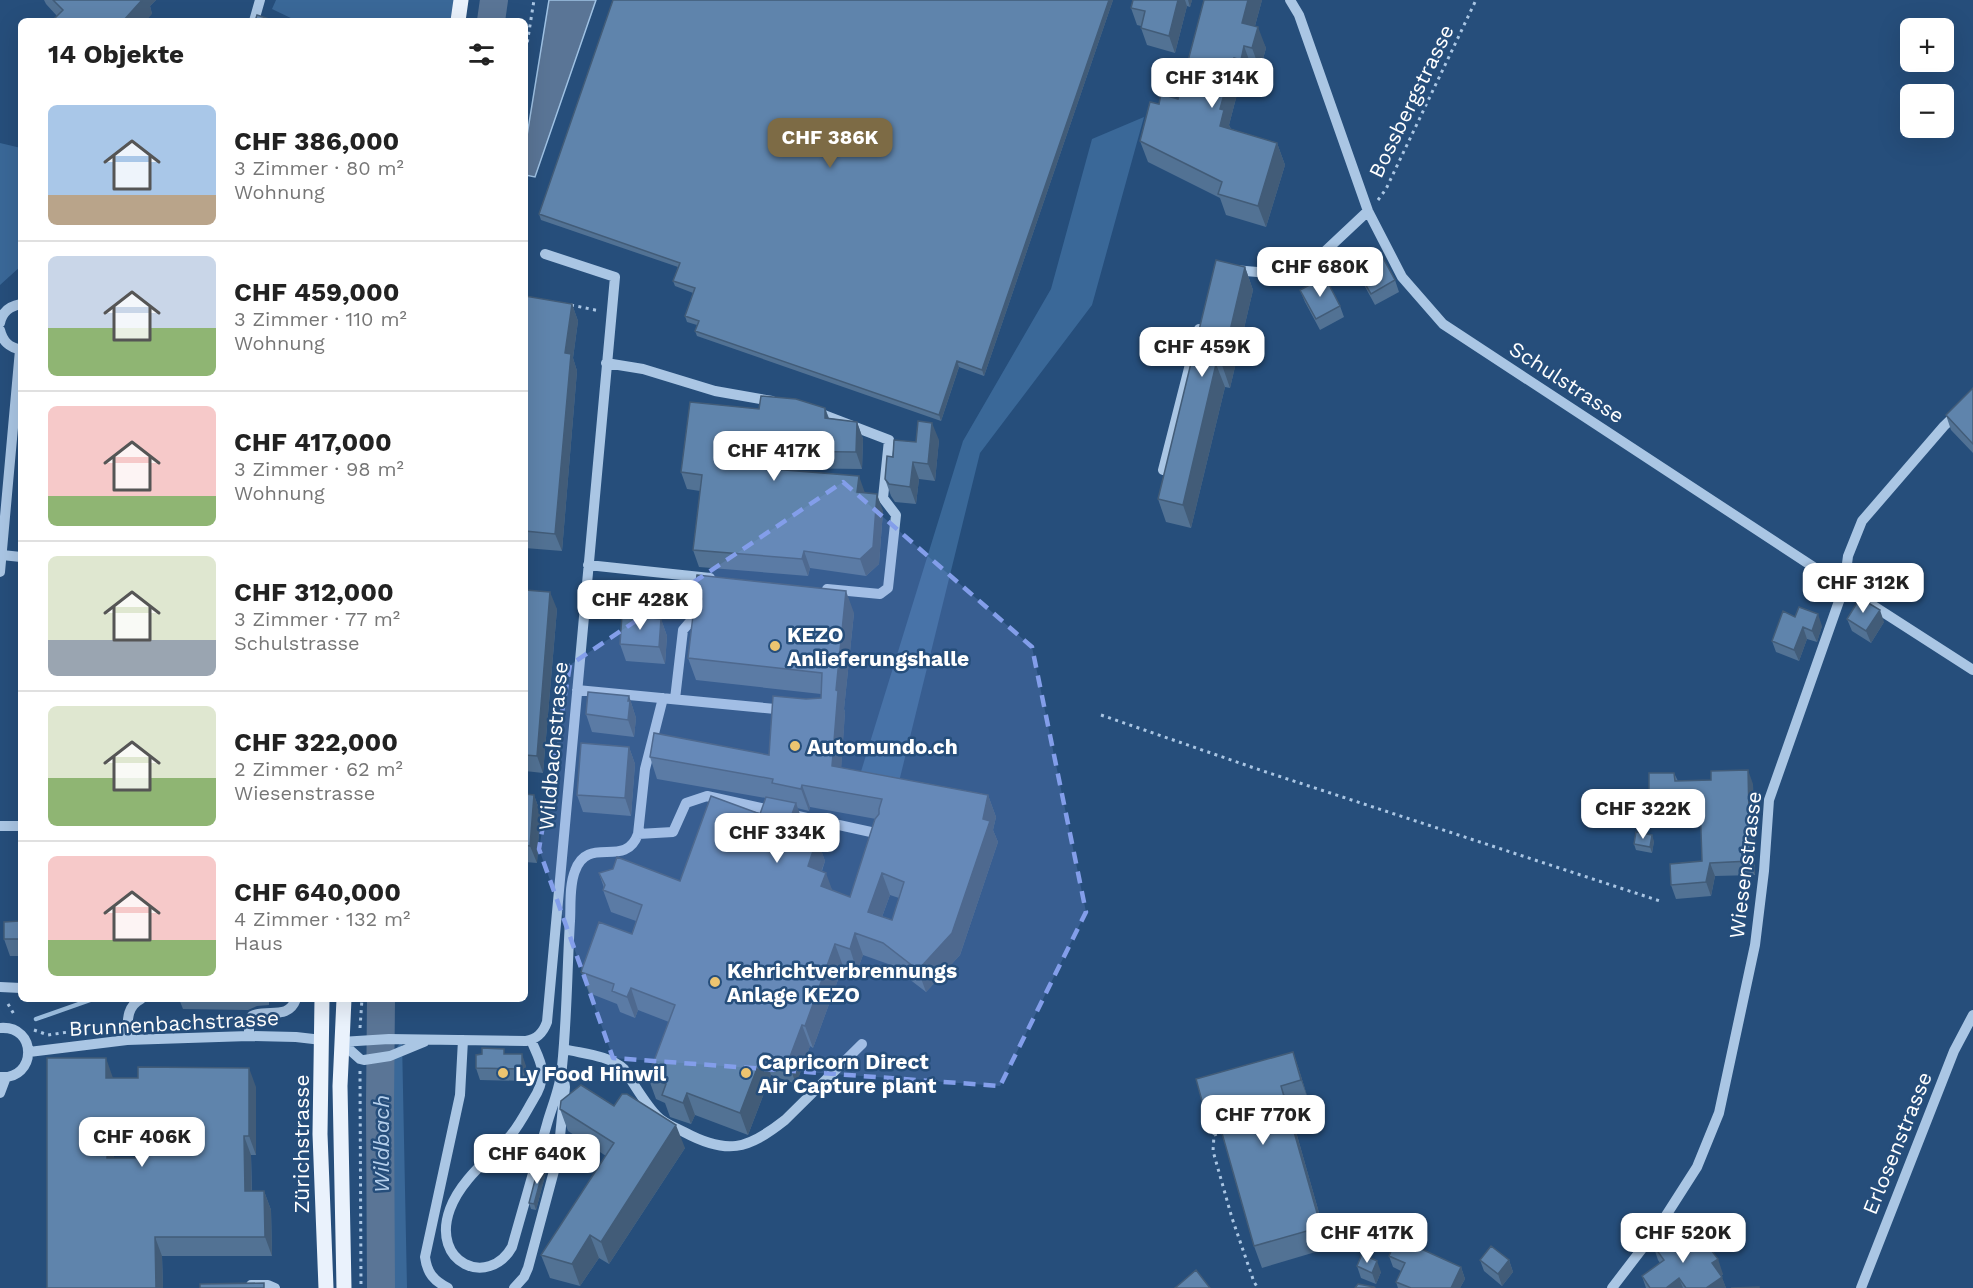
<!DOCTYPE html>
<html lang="de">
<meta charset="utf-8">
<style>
body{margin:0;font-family:"Work Sans",sans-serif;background:#f6f6f6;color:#222;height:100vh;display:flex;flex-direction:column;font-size:22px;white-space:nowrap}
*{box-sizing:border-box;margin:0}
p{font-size:20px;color:#767676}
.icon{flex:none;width:33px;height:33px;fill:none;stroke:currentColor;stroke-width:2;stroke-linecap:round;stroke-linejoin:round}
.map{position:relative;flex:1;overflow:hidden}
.sheet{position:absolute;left:18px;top:18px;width:510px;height:984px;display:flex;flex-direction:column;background:#fff;border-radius:9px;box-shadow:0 6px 24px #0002}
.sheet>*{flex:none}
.controls{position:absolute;left:1900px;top:18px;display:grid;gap:12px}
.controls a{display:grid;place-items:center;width:54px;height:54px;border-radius:9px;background:#fff;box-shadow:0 6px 24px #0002;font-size:30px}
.price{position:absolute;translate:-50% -51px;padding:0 14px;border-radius:12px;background:#fff;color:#222;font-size:20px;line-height:39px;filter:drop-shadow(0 2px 3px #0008)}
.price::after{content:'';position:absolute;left:50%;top:36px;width:18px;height:14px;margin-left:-9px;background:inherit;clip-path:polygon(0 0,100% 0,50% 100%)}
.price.current{background:#7d6b45;color:#fff}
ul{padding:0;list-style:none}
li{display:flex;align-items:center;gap:18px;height:150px;padding:0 30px}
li+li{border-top:2px solid #e0e0e0}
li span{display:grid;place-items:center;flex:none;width:168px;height:120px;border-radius:9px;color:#555}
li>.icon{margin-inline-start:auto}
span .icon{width:72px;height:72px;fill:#fffc;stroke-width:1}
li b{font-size:26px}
h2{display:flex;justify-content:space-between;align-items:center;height:72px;padding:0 30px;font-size:26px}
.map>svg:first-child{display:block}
</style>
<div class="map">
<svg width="1973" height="1288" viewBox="0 0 1973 1288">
<rect width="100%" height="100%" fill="#264e7b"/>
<path fill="#3a6898" d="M276 0H460L457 21H297L272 9Z
M1144 117 1092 305 980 453 895 798 855 791 963 441 1051 289 1092 139Z
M0 143 21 148V266L0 285Z
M402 1040 407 1288H367L368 1091Z"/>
<path fill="#5a7596" stroke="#9fc2e4" stroke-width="1.5" d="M549 0H596L535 177 525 175V148Z"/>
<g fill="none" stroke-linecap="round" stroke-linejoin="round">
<path stroke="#9fc2e4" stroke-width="4.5" d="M36 1019 93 999"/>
<path stroke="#5a7596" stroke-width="28" d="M491 21 494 0
M381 1288 380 1106 381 999"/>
<path stroke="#aac6e4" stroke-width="3" stroke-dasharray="3 4.5" stroke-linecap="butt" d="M525 57 534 0
M1378 200 1386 189 1476 0
M571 305 600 311
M1101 715 1260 770 1660 901
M8 1004 15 1016
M141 1023 221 1022
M360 1028 362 999
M34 1030 48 1035 116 1025
M360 1071 361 1288
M1287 1113 1306 1107
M1224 1132 1214 1135 1213 1151 1232 1218 1254 1282 1258 1288"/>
<path stroke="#aac6e4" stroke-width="10" d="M1290 0 1299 15 1368 211 1402 277 1443 324 1844 587 1973 670
M254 21 260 0
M1234 270 1269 273 1303 266 1318 258 1368 211
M0 323C2 312 10 306 21 304
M0 330C3 342 9 347 21 350
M606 363 643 369 715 391 772 401
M816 412 889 440 883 498 896 515 888 588 880 594 827 589
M1163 470 1199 329
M2 555 21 557
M588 565 710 578
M0 572 20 350
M577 690 786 710
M675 699 683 630 689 623 702 621
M0 826H21
M638 834 673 832 686 803 707 796 880 834
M0 987 21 988
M0 1028C38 1025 37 1080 0 1077
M249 1036V1023L252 1016C267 1008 288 1021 296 999
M127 1040C128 1024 125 1007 141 999
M531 1040C535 1050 541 1060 542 1070 543 1082 539 1091 533 1100 526 1112 520 1124 511 1135 490 1158 461 1179 450 1209 430 1264 489 1288 512 1247 524 1206 535 1165 547 1124 552 1106 561 1086 562 1067 567 1019 567 970 570 921 571 906 569 886 575 871 588 834 625 870 638 834L645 769 663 698
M341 1042 389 1039 526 1041C537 1039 543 1033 547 1022L615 277 545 254
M341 1042 360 1059 364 1060 390 1056 424 1042
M564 1049C584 1054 608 1055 624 1069 634 1084 644 1102 656 1115 663 1123 674 1127 684 1132 727 1155 747 1150 785 1120L862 1044
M29 1052 127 1040 249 1036 296 1037 322 1040
M0 1093 6 1077
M251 1285H268L275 1288
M448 1288C434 1281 427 1273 425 1257L460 1095 463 1040
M514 1288 524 1277 528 1268 558 1156 565 1087 563 1074
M1612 1288 1658 1228 1697 1167 1719 1113 1755 945 1764 871 1769 800 1844 587 1848 556 1862 521 1944 426 1973 398
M1861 1288 1954 1051 1973 1015"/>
<path stroke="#eaf2fc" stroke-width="15" d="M458 21 461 0
M322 999 320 1134 326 1288
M344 999 340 1086 344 1288"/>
</g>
<path fill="#527294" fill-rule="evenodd" d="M44 0H156L150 6 152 14 57 16 46 4Z
M613 0H1113L984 376 959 367 941 421 697 336 695 331 697 325 687 322 685 316 693 293 675 286 673 281 678 267 541 220 539 214Z
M1133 0H1192L1190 7 1187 6 1175 53 1147 45 1141 28V26L1137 25 1131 8Z
M1204 0H1262L1255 26 1266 48 1260 70 1252 68 1249 81 1241 79 1229 125 1231 129 1277 143 1285 165 1266 227 1226 215 1220 198 1148 162 1140 141 1159 104 1178 99Z
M1245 267 1253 290 1230 388 1225 387 1191 528 1166 522 1158 499Z
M1358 272 1395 280 1399 292 1375 305 1363 283Z
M1300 290 1340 306 1344 317 1320 330 1305 302Z
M525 296 572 304 578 321 573 358 577 371 562 551 525 548Z
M1973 388V453L1951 430 1946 415Z
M825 408 829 418 857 422 863 439 862 469 780 468V469L865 493 883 511 879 564 866 576 810 568 808 576 699 567 693 550 700 491 687 489 681 472 759 409Z
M939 440 935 481 919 479 916 504 895 502 891 496 885 479 893 457 916 442Z
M525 590 557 609 543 773 525 771Z
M695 592 854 613 844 709 845 712 841 768 988 795 996 817 993 830 998 842 960 955 926 992 891 965 863 955 857 971 843 966 813 1048 810 1046 796 1084 771 1075 748 1135 695 1115 691 1124 670 1117 665 1103 656 1099 648 1077 669 1022 638 1010 635 1018 620 1012 617 1004 589 993 581 972 632 934 636 921 611 912 603 890 604 888 599 873 680 881 760 814 766 798 657 779 650 757 769 755 806 699 821 698V694L696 680 688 658 700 604ZM810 807 876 819 850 897 832 890 822 871 825 861 817 839 800 833 804 825 797 808 809 811ZM890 895 899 898 892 920 882 917Z
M1795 617 1822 626 1817 642 1807 639 1799 661 1776 652 1772 641Z
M661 619 667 636 665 664 626 661 620 644Z
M1847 619 1884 622 1871 643 1852 631Z
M629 696 636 718 634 737 592 732 586 714Z
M629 747 635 764 631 816 583 812 577 795Z
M1674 773 1678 781 1753 784 1755 875 1715 876 1711 896 1676 899 1671 885 1702 861 1701 815H1696L1694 812 1654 813 1649 800Z
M525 794 534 795 540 812 537 863 525 862Z
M21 826V956H10L4 939 19 921Z
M1654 841 1652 853 1636 850 1634 844Z
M179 999H269V1005L257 1006 248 1010 183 1009Z
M1293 1052 1300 1073 1309 1102 1289 1107 1329 1248 1262 1268 1254 1246 1220 1127 1212 1129 1204 1108Z
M506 1054 526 1066V1081L480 1080 476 1068Z
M113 1078 256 1087V1155H251L252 1191H264L271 1210 272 1256H162L163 1288H47ZM114 1144H135V1158H114Z
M614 1106 685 1148 609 1264 599 1258 580 1286 550 1278 541 1255 606 1156 568 1131 560 1109Z
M544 1167 546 1172 536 1210 531 1209 529 1203Z
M1653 1245 1723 1274 1721 1276 1726 1288H1646L1642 1276 1660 1263 1658 1260Z
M1389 1256 1461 1267 1465 1279 1460 1288H1398L1396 1282 1401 1271 1393 1267Z
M1480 1260H1509L1513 1272 1502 1286 1484 1271Z
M1357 1266 1381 1272 1376 1284 1361 1278Z"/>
<path fill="#425c78" d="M142 0H156L150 6 152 14 146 21H123Z
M1109 0H1113L984 376 982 370Z
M1178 0H1185L1187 6 1175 53 1169 36Z
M1188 0H1192L1190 7Z
M1248 0H1262L1250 44 1242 23Z
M1258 27 1266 48 1260 70 1252 48Z
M1244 46 1252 68 1249 81 1241 60Z
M1234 58 1241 79 1229 125 1232 132 1220 126V109Z
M1277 143 1285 165 1266 227 1258 206Z
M1245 267 1253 290 1230 388 1222 365Z
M572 304 578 321 573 358 577 371 562 551 555 534 565 353Z
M957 361 959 367 941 421 939 415Z
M1216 364 1225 387 1191 528 1183 505Z
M825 408 831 426 825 418Z
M857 422 863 439 862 469 856 452Z
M932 423 939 440 935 481 928 464Z
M774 451 780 468 779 486 773 469Z
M913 462 919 479 916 504 910 487Z
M859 476 865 493 857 492Z
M877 494 883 511 879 564 866 576 860 559Z
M804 551 810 568 808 576 802 559Z
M846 591 854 613 844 709 845 712 840 788 832 766 836 690Z
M550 592 557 609 543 773 537 756Z
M1880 610 1884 622 1871 643 1866 631Z
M1818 614 1822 626 1817 642 1812 631Z
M661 619 667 636 665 664 659 647Z
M1803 627 1807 639 1799 661 1794 650Z
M629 696 636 718 634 737 628 720Z
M629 747 635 764 631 816 625 798Z
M1748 770 1753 784 1755 875 1750 861Z
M802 785 810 807 809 811 801 789Z
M534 795 540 812 537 863 530 846Z
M988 795 996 817 993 830 998 842 960 955 926 992 918 970 983 819Z
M796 803 804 825 795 850 787 828Z
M1652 835 1654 841 1652 853 1650 847Z
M817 839 825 861 815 888 808 866Z
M1710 863 1715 876 1711 896 1706 882Z
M826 873 834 895 821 886Z
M882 873 890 895 876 933 868 912Z
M855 933 863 955 857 971 850 949Z
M835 944 843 966 813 1048 805 1026Z
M631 988 638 1010 635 1018 627 997Z
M802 1025 810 1046 796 1084 788 1062Z
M1293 1052 1300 1073 1309 1102 1301 1080Z
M763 1053 771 1075 748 1135 740 1113Z
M522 1054 526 1066V1081L522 1069Z
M106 1058 113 1078H106Z
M249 1068 256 1087V1155L249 1136Z
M1281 1086 1289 1107 1329 1248 1321 1227Z
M687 1093 695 1115 691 1124 683 1103Z
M107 1125 114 1144V1177L107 1158Z
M676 1125 685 1148 609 1264 601 1242Z
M244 1136 251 1155 252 1210 245 1191Z
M544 1167 546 1172 536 1210 534 1204Z
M264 1191 271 1210 272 1256 265 1237Z
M590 1235 599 1258 580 1286 572 1264Z
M155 1237 162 1256 163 1288H156Z
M1718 1259 1723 1274 1718 1279 1712 1263Z
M1509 1260 1513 1272 1502 1286 1498 1274Z
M1377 1261 1381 1272 1376 1284 1372 1273Z
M1461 1267 1465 1279 1460 1288H1451Z
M1722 1277 1726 1288H1706Z
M1679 1278 1683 1288H1666Z"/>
<path fill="#5f84ac" stroke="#425c78" stroke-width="1.5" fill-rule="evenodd" d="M53 0H142L123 21H52L63 10Z
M613 0H1109L982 370 957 361 939 415 695 331 699 321 685 316 695 288 673 281 680 263 539 214Z
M1133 0H1178L1169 36 1141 28 1145 11 1131 8Z
M1204 0H1248L1242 23 1258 27 1252 48 1244 46 1241 60 1234 58 1220 109 1224 110 1220 126 1277 143 1258 206 1218 194 1222 182 1140 141 1150 102 1159 104 1161 94 1178 99Z
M257 15 275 21H255Z
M1383 258 1395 280 1371 294 1358 272Z
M1216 260 1245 267 1222 365 1216 364 1183 505 1158 499Z
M1325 277 1340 306 1316 319 1300 290Z
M525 296 572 304 565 353 571 354 555 534 525 531Z
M1973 388V444L1946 415Z
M761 396 796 399 825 408V418L857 422 856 452 774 451 773 469 859 476 857 492 877 494 873 547 860 559 804 551 802 559 693 550 702 475 681 472 690 402 759 409Z
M918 421 932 423 928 464 913 462 910 487 889 484 885 479 887 456 893 457 894 440 916 442Z
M697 575 846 591 836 690 838 691 832 766 988 795 983 819 990 821 952 933 918 970 883 943 855 933 850 949 835 944 805 1026 802 1025 788 1062 763 1053 740 1113 687 1093 683 1103 662 1095 666 1084 648 1077 675 1005 631 988 627 997 612 991 614 984 581 972 599 922 632 934 642 905 603 890 605 885 599 873 613 869 617 857 680 881 711 796 760 814 766 797 796 803 787 828 817 839 808 866 826 873 821 886 850 897 875 819 879 814V809L882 799 802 785 801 789 772 783 773 779 650 757 654 733 769 755 773 696 806 699 821 698 822 673 688 658 694 607 699 605 702 599 700 594 695 592ZM882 873 904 882 892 920 868 912Z
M525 590 550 592 537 756 525 755Z
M1860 598 1880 610 1866 631 1847 619Z
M1799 607 1818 614 1812 631 1803 627 1794 650 1772 641 1783 611 1795 617Z
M622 615 661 619 659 647 620 644Z
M588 692 629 696 628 701H630L628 720 586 714Z
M581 743 629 747 625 798 577 795Z
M1748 770 1750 861 1710 863 1706 882 1671 885 1670 864 1702 861 1700 802H1691V799L1649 800V773H1674L1675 781 1711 780V771Z
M525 794 534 795 530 846 525 845Z
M19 826H21V939H4V922L19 921Z
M1636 832 1652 835 1650 847 1634 844Z
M482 1048 504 1049V1054H522V1069L476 1068V1055L482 1054Z
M1293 1052 1301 1080 1281 1086 1321 1227 1254 1246 1214 1105 1204 1108 1196 1079Z
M47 1058H106V1078H138V1067L249 1068V1136H244L245 1191H264L265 1237H155L156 1288H47ZM107 1125H135V1158H107Z
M581 1085 614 1106 622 1094H627L676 1125 601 1242 590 1235 572 1264 541 1255 614 1143 560 1109 561 1101Z
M539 1165 544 1167 534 1204 529 1203Z
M1672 1231 1682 1244 1698 1233 1718 1259 1712 1263 1722 1277 1706 1288H1686L1679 1278 1666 1288H1650L1642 1276 1664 1260 1653 1245Z
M1397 1238 1461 1267 1451 1288H1411L1396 1282 1405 1263 1389 1256Z
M1491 1246 1509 1260 1498 1274 1480 1260Z
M1362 1254 1377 1261 1372 1273 1357 1266Z
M1196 1270 1210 1288H1175Z
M264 1283V1288H200V1284Z
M1358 1284 1374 1287 1375 1288H1355Z
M1759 1287V1288H1731Z"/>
<path fill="#839eea" fill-opacity="0.2" stroke="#839eea" stroke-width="4.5" stroke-dasharray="12 8" stroke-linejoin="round" d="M843 482 1032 647 1086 912 1000 1086 613 1058 539 849 570 665Z"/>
<g fill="#ecc470" stroke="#264e7b" stroke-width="2">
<circle cx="775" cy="646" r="6"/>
<circle cx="795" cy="746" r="6"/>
<circle cx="715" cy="982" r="6"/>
<circle cx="503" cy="1073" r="6"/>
<circle cx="746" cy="1073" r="6"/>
</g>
<g text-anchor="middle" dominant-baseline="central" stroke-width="5" stroke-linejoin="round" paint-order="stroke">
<g font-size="21" fill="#fff" stroke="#264e7b">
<text transform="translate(1411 101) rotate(-64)">Bossbergstrasse</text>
<text transform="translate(1567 382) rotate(33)">Schulstrasse</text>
<text transform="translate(553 746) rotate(-85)">Wildbachstrasse</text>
<text transform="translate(1745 865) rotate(-83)">Wiesenstrasse</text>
<text transform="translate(174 1023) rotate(-3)">Brunnenbachstrasse</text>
<text transform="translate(1897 1143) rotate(-68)">Erlosenstrasse</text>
<text transform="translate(301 1144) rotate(-90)">Zürichstrasse</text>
</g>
<g font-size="21" font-weight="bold" fill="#fff" stroke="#264e7b" text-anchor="start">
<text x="787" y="634">KEZO<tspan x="787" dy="24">Anlieferungshalle</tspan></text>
<text x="807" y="746">Automundo.ch</text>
<text x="727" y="970">Kehrichtverbrennungs<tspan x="727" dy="24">Anlage KEZO</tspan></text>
<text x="758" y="1061">Capricorn Direct<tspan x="758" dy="24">Air Capture plant</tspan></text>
<text x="515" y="1073">Ly Food Hinwil</text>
</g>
<g font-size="22" font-style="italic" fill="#b6d0ec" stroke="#264e7b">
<text transform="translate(381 1144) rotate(-90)">Wildbach</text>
</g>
</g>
</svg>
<div class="controls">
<a>+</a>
<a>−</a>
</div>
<b class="price" style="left:1212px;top:109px">CHF 314K</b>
<b class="price current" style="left:830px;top:169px">CHF 386K</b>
<b class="price" style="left:1320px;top:298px">CHF 680K</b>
<b class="price" style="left:1202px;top:378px">CHF 459K</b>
<b class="price" style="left:774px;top:482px">CHF 417K</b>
<b class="price" style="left:1863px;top:614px">CHF 312K</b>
<b class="price" style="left:640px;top:631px">CHF 428K</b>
<b class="price" style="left:1643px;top:840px">CHF 322K</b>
<b class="price" style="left:777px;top:864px">CHF 334K</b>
<b class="price" style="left:1263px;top:1146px">CHF 770K</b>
<b class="price" style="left:142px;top:1168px">CHF 406K</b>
<b class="price" style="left:537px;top:1185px">CHF 640K</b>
<b class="price" style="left:1367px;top:1264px">CHF 417K</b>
<b class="price" style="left:1683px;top:1264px">CHF 520K</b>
<section class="sheet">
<h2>14 Objekte<svg class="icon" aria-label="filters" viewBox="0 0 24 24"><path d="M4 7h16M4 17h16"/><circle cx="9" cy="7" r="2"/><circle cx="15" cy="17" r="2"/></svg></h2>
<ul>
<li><span style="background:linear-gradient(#a9c7e8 75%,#b9a48a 0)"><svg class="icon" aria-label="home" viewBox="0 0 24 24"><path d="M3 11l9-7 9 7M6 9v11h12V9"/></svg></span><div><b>CHF 386,000</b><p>3 Zimmer · 80 m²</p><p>Wohnung</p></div></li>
<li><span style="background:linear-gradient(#c9d6e8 60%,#8fb573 0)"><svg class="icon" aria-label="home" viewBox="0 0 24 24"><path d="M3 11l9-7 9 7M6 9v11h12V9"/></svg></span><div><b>CHF 459,000</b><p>3 Zimmer · 110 m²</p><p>Wohnung</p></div></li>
<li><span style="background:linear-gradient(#f6c9c9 75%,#8fb573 0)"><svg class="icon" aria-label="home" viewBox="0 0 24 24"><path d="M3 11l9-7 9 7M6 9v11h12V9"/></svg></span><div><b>CHF 417,000</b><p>3 Zimmer · 98 m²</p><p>Wohnung</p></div></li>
<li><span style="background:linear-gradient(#dfe7d0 70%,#9aa5b1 0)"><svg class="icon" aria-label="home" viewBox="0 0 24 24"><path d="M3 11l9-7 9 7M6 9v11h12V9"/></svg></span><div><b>CHF 312,000</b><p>3 Zimmer · 77 m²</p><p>Schulstrasse</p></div></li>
<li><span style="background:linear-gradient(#dfe7d0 60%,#8fb573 0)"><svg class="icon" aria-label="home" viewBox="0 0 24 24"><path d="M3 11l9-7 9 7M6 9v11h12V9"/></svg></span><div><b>CHF 322,000</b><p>2 Zimmer · 62 m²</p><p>Wiesenstrasse</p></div></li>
<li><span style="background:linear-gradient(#f6c9c9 70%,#8fb573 0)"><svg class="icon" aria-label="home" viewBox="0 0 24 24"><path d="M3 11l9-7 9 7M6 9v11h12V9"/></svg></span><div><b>CHF 640,000</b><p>4 Zimmer · 132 m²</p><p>Haus</p></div></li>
</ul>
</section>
</div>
